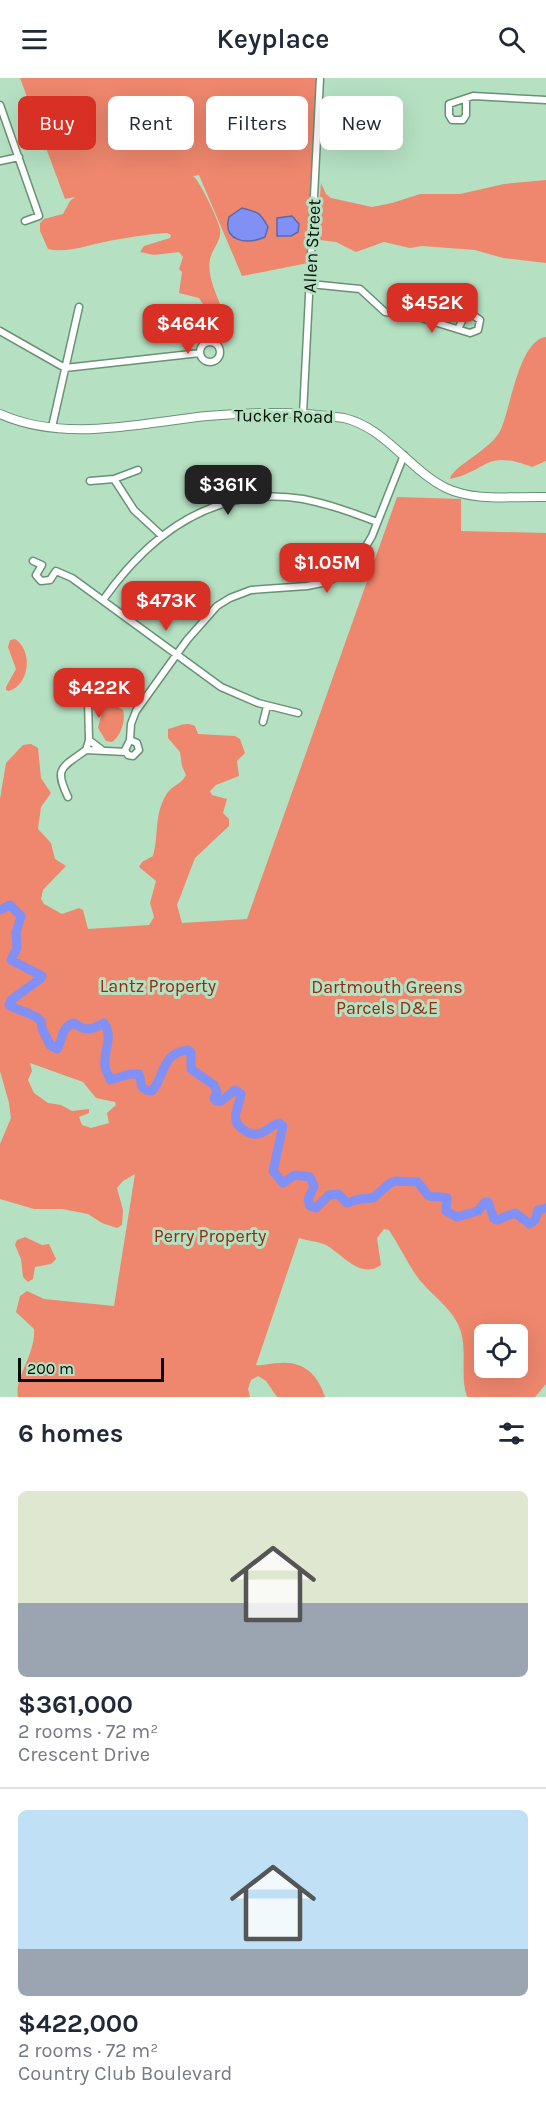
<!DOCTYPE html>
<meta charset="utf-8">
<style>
body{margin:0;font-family:Karla,sans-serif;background:#f2f2f3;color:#1f2937;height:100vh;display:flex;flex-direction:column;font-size:22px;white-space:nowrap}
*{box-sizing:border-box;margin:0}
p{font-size:20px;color:#747a83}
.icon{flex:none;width:33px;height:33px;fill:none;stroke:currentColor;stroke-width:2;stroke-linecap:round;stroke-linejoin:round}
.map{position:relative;height:1319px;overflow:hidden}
.drawer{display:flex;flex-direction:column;background:#fff;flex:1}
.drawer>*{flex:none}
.top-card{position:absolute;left:18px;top:18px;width:510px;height:54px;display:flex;gap:12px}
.controls{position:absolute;left:474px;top:1246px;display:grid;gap:12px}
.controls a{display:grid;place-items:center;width:54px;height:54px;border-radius:9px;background:#fff;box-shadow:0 6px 24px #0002;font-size:30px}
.scale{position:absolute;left:18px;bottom:15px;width:146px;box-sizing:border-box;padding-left:6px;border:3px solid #020f06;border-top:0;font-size:16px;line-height:21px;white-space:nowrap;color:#020f06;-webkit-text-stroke:4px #b5e0c2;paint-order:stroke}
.price{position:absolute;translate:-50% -51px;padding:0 14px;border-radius:12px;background:#d93025;color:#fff;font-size:20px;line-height:39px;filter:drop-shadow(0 2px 3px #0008)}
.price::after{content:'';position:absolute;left:50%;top:36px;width:18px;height:14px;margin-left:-9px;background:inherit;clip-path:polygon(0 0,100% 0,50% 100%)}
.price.current{background:#222;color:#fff}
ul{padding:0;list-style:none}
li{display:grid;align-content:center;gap:12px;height:318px;padding:0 18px}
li+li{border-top:2px solid #e0e1e3}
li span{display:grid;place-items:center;height:186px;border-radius:9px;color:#555}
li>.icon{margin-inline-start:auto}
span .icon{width:108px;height:108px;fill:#fffc;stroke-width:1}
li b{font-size:26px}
h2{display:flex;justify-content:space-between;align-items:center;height:72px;padding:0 18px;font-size:26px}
.tag{padding:0 21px;border-radius:9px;background:#fff;box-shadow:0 6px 24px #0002;font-size:21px;line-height:54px}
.tag.current{background:#d93025;color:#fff}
header{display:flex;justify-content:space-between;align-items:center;height:78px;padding:0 18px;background:#fff;font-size:27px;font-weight:600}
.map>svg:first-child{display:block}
</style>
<header><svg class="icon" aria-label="menu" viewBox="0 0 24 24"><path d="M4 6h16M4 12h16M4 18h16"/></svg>Keyplace<svg class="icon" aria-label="search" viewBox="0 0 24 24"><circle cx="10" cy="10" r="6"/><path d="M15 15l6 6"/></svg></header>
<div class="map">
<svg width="546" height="1319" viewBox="0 0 546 1319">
<rect width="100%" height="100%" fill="#b5e0c2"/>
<path fill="#ee876d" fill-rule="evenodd" d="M20 0H316L308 185 242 198 199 97 193 98C200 103 218 141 220 151 222 162 212 171 210 181 207 196 215 213 220 226L218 230 206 231 199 220 179 215 182 194 179 191 183 179 179 174 154 177 140 174 144 168 170 160 171 157 167 155C149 156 132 159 114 162 94 165 68 176 48 171L40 153V145L44 141 63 136 70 123 75 119 65 121Z
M546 102V185L503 180 475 172 422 168 410 170 384 164 356 174 336 164 320 162 317 157 321 105 326 116 331 120 372 129 392 125 420 116H460L504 106Z
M546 259V383L532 389C484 371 490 392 450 401 452 388 493 371 501 351 511 329 519 262 546 259Z
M397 419 461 421V453L546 455V1306L535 1319H467C460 1298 467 1275 461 1254 455 1232 432 1218 418 1200 408 1186 399 1167 389 1152L384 1151 377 1160 381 1187C361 1202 342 1176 326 1167 318 1163 307 1163 299 1160L256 1287C263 1288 272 1285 280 1285 304 1283 318 1297 325 1319H277L266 1303 258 1298 251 1302 248 1311 250 1319H18C14 1300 36 1276 34 1251L16 1234 20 1218 27 1213 44 1221 114 1228 135 1096 123 1103 117 1110 123 1132 122 1147 117 1150 102 1145 88 1136 62 1131H34L0 1121V1066L11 1040 9 1025 0 993V721L6 685 23 667 31 666 38 670 41 700 51 715 41 729 38 751 51 765 55 781 66 788 43 812 41 821 44 826 62 836 79 830 83 832 88 851 149 847 154 839 150 825 156 803 139 789 142 784 153 778C159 756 154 737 166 717 171 708 182 706 186 697L182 688 180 674 168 660V651C179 649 184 643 195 648L198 656 235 658 240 661 245 675 237 683 239 698 216 707 210 713 212 717 227 721 223 735 229 741V748L195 780 177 827 182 845 247 841ZM30 985 83 1004 96 1020 115 1024 116 1027 107 1035 109 1045 91 1050 82 1047 79 1039 89 1035V1031L72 1033 61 1027 48 1025 34 1015 28 1002 32 993ZM484 1257H518V1290H484Z
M15 561C33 572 30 607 9 613L6 612V609L16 591 8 569 10 562Z
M105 621 123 632C126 642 121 658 112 664L106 663 98 650Z
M25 1159 42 1167 49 1166 56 1181 51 1186 35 1189 33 1201 28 1204 23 1199 21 1181 15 1167 17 1162Z"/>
<path fill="#8090f4" stroke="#5a69ad" stroke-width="1.5" d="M242 130C258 134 260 134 268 149L265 159C248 167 222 164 229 139Z
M292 138 299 146 298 154 291 158H277V140Z"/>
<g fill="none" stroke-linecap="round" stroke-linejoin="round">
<path stroke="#8090f4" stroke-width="9" d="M0 832 10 827 21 838 16 855 17 870 11 882 42 898 40 901 11 922 9 927C20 934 32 934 41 943L42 950 50 967 57 971C63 962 61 948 74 945 87 954 91 952 104 945 114 960 103 972 105 988 105 992 109 998 110 1002L130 996H139L142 1009 146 1012 152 1013C165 998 161 975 188 972L191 975V991L214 1007 217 1014 214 1020 216 1023H221L235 1012 241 1016C239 1030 228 1042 244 1052 247 1054 253 1057 257 1056 265 1056 271 1047 279 1045L283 1048 273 1093 283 1105 295 1097 310 1099 314 1108 308 1122 310 1128 316 1130 329 1117 338 1116 347 1125 359 1121 373 1120 389 1106 395 1103 418 1104C433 1125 426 1116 447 1120L446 1133 457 1139 478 1133 485 1124H488L494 1141 497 1142 515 1135 530 1146 535 1142 538 1132 546 1130"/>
<g stroke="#699176" stroke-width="9">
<path id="minor" d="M466 21V37L463 42H452L449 37V26L473 18 546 22
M0 27 39 138 25 143
M0 83 19 79
M310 206 360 211 385 234 415 238 470 255 478 252 480 242 470 235 465 237 458 251
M0 253 65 290 200 275
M200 274a10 10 0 1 1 20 0a10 10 0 1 1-20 0Z
M303 336 320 0
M52 349 79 229
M138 392 114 401 134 432 161 457
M90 403 114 401
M33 483 42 487 36 497 41 503 50 502 56 493 72 500 221 609 258 625 298 635
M103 522C151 454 215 407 303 421 329 426 353 435 377 444
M88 621 89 662
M263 644 267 628
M130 662 125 672 128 677 133 678 139 672 137 665 130 662 131 646 136 633 187 562 217 528 230 520 251 512 307 508 327 504 343 495 357 484 372 458 404 377
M102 672 89 662 86 672 126 674
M68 719C54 690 61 690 86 672"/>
</g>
<g stroke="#699176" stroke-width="10">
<path id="major" d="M0 336C65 365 140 345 207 338 252 334 299 333 344 340 386 350 408 391 446 410 475 424 514 418 546 419"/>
</g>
<use href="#minor" stroke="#fff" stroke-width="6"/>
<use href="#major" stroke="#fff" stroke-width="8"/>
</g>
<g text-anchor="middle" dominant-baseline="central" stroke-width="6" stroke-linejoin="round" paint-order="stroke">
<g font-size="18" fill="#020f06" stroke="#b5e0c2">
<text transform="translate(312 168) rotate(-87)">Allen Street</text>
<text transform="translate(284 338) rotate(1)">Tucker Road</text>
</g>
<g font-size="18" fill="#912b10" stroke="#b5e0c2">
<text x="158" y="908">Lantz Property</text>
<text x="387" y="909">Dartmouth Greens<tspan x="387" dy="21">Parcels D&amp;E</tspan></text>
<text x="210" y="1158">Perry Property</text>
</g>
</g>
</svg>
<div class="controls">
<a><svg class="icon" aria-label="locate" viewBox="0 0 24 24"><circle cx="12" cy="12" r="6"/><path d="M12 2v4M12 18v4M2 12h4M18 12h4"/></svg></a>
</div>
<div class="scale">200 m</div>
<b class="price" style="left:432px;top:256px">$452K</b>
<b class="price" style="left:188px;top:277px">$464K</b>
<b class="price current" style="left:228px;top:438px">$361K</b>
<b class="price" style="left:327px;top:516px">$1.05M</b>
<b class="price" style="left:166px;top:554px">$473K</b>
<b class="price" style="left:99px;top:641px">$422K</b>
<div class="top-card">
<a class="tag current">Buy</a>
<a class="tag">Rent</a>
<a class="tag">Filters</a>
<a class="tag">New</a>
</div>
</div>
<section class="drawer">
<h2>6 homes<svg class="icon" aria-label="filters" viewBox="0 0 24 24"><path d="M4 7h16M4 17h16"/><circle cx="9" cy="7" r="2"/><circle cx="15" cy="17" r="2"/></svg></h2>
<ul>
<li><span style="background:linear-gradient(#dfe7d0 60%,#9aa5b1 0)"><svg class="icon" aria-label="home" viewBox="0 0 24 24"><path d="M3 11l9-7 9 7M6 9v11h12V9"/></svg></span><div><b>$361,000</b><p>2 rooms · 72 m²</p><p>Crescent Drive</p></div></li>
<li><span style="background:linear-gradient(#bfe0f5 75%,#9aa5b1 0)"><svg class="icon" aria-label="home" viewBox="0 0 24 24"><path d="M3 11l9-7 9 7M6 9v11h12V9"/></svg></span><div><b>$422,000</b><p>2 rooms · 72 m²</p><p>Country Club Boulevard</p></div></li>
</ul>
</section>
